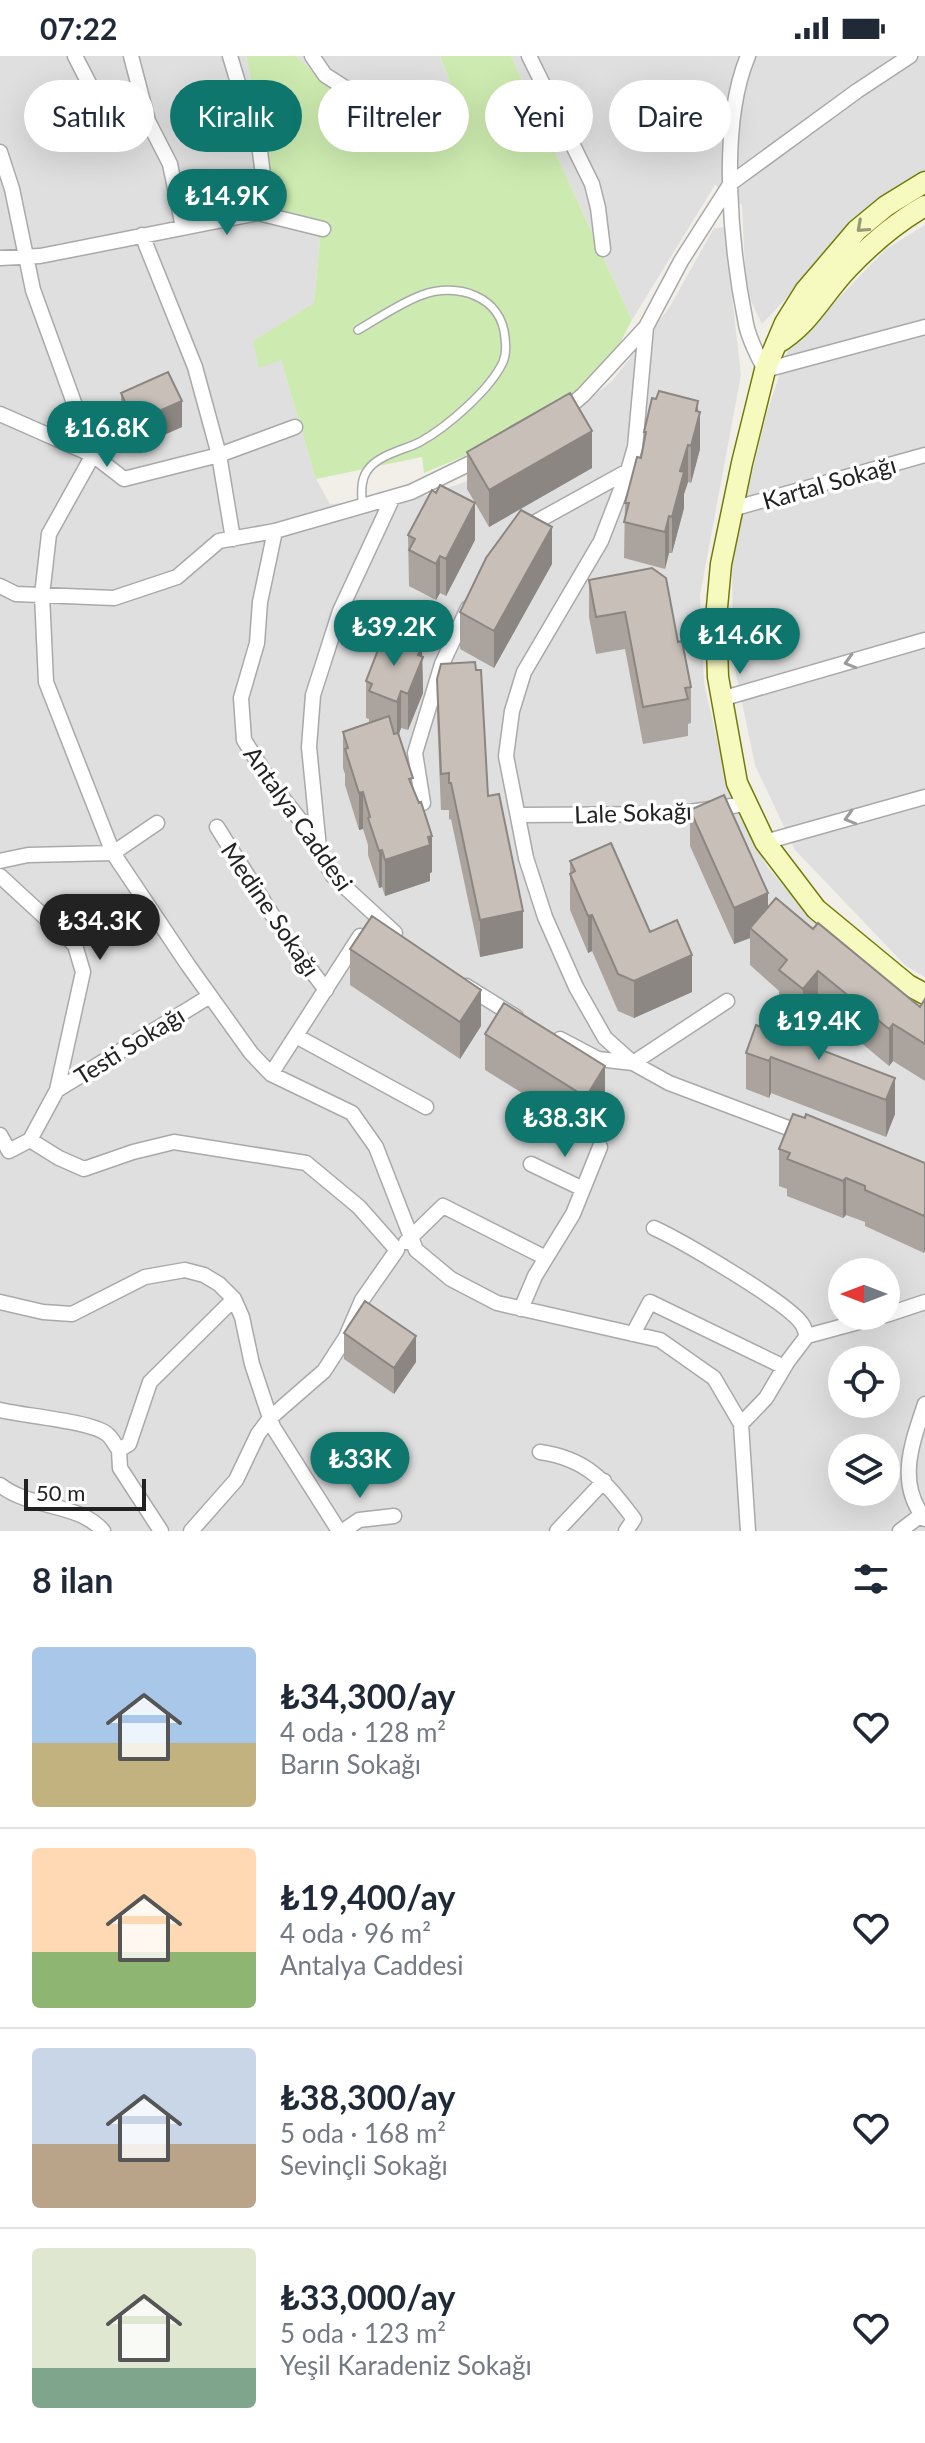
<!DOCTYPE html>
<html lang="tr">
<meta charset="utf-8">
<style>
body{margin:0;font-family:Lato,sans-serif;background:#f6f6f7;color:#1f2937;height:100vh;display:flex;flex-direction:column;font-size:30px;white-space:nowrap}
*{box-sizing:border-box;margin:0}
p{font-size:26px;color:#747a83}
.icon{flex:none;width:44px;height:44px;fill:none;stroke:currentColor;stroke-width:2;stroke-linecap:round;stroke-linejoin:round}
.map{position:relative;height:1475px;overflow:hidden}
.panel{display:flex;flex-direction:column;background:#fff;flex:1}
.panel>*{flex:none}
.hud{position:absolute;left:24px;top:24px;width:878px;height:72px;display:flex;gap:16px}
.needle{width:52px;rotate:270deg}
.fabs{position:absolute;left:828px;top:1202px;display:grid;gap:16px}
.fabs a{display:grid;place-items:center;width:72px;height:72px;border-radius:50%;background:#fff;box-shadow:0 8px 32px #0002;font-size:40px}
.scale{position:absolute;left:24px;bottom:20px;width:122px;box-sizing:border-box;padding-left:8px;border:4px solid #222;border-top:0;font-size:22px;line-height:28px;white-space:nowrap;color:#222;-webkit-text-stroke:6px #fff;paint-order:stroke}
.price{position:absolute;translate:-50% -68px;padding:0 18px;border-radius:28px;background:#0f766e;color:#fff;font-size:26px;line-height:52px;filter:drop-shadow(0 2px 4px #0008)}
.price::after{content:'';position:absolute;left:50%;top:48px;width:24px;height:18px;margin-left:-12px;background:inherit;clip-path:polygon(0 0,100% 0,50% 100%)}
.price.current{background:#222;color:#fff}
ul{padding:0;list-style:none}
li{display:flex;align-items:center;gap:24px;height:200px;padding:0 32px}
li+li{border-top:2px solid #e0e1e3}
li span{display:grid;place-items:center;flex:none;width:224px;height:160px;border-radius:8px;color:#555}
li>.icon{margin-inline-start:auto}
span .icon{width:96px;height:96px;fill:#fffc;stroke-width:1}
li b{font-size:34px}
h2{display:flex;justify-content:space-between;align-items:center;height:96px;padding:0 32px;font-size:34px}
.chip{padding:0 28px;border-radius:36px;background:#fff;box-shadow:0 8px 32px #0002;font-size:28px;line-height:72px}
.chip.current{background:#0f766e;color:#fff}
.status{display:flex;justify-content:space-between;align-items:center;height:56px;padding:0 40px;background:#fff;direction:ltr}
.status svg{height:22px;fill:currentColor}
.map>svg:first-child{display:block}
</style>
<div class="status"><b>07:22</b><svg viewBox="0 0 49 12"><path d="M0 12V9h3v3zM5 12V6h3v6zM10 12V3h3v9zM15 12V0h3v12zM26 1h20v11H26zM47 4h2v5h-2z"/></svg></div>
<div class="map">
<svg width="925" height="1475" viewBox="0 0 925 1475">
<rect width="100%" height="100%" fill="#f2efe9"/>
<path fill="#e0dfdf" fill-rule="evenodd" d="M0 0H246L278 149 320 183 314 247 281 304 316 423 330 448 423 440 465 426 556 370 612 325 669 252 714 172 724 171 741 319 700 539 704 627 731 745 768 812 827 880 925 966V1475H0ZM842 1216H886V1260H842ZM842 1304H886V1348H842ZM842 1392H886V1436H842Z
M296 0H440L466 67 404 96Z
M511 0H925V114L862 161 762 268 746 235 742 149 715 129 632 264Z
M925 169V921L906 910 795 794 755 709 733 603 732 501 766 359 788 294 886 193Z"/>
<path fill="#cdebb0" d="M246 0H296L404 96 466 67 440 0H511L632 264 610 306 550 364 424 417 422 401 316 423 281 304 259 312 253 285 314 247 320 183 278 149Z"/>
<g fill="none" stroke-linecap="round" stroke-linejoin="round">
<g stroke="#a9a9a9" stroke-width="10">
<path id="service" d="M358 274C379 262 400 247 422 239 457 226 502 240 505 282 506 289 506 299 503 306 490 334 447 371 420 386 404 394 377 399 367 415 360 425 362 438 362 450"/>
</g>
<g stroke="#a9a9a9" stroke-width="17">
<path id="minor" d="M75 0 95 39 116 66 148 65
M131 0 148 65 170 108 183 171
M312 0 325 19 392 62
M529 0 592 128 598 152 603 193
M748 0C718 71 731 194 746 268 749 284 758 300 765 314L925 271
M0 96 12 133 33 234 93 399 124 423 219 399 295 371
M258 157 323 173
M142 179 195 311 219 399 233 483
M0 202 40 200 258 157 266 142 257 73 242 40 230 0
M646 271 635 391 628 415 601 485 524 616 512 655 506 700 526 802 545 861 576 931 605 982 633 1007 727 945
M562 357 583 339 646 271 681 205 731 127 857 35 910 0
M0 358 93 399 49 478 42 539 46 626 113 797 188 909 251 997 271 1018 352 1057 376 1091 416 1194 451 1223 497 1247 660 1284 714 1322 741 1368 748 1475
M732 453 925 399
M523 473 628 415
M275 475 260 546 257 587 241 642 244 684 273 730 305 770 333 820 395 877
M0 530 16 538 114 542 177 521 219 485 275 475 411 436 481 402
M721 643 925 584
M423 747 415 697 442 608 468 552
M519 759 675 758 746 748
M217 771 288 884 326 934
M765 786 925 741
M319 792 309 691 313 639 340 555 393 441
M0 805 28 799 113 797 157 767
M0 820 75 889 83 916 57 1034
M466 930 516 961
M296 980 426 1051
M560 983 598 1003 633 1007 669 1027 804 1078
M271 1018 360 880
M0 1079 9 1095 30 1084
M30 1084 59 1102 84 1113 133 1096 174 1086 306 1107 359 1151 397 1194 362 1244 346 1281 324 1315 270 1362 258 1378 236 1424 191 1475
M30 1084 57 1034 210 940
M531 1108 583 1133
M654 1172C680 1184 789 1247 802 1268 805 1272 805 1276 807 1280
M406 1186 443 1150 546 1202
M0 1246 43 1256 72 1258 145 1221 185 1214 204 1219 219 1228 234 1243 242 1261 252 1308 273 1371 339 1475
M521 1253 535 1220 573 1158 600 1091
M886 1259 925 1246
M633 1278 650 1246 784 1311
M925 1348C912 1387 896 1427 925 1463
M0 1354C24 1360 91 1365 107 1378 112 1382 115 1389 119 1394
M741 1368 766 1342 788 1305 807 1280 881 1260
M540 1396C589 1403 606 1427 634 1463L626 1475
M0 1429C30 1453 80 1447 103 1475
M161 1475 120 1412 119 1394 129 1388 150 1326 234 1243
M343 1475 359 1464 394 1460
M557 1475 604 1425
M900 1475 921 1459"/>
</g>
<g stroke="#707d05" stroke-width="23">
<path id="secondary" d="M925 126 886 150 857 174 805 235 785 267 765 314 742 407 721 508 716 562 718 621 737 727 765 786 816 853 908 929 925 938
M776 288C810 268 822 239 848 212 871 188 897 166 925 150"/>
</g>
<use href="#service" stroke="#fff" stroke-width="7"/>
<use href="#minor" stroke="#fff" stroke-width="14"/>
<use href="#secondary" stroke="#f7fabf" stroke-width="20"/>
</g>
<path fill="#aba49e" d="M121 337 182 371 134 392 121 362Z
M698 356 700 393 691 427 688 426 684 438V452L672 497H669L665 513 624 502 625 447 641 402 644 388V376Z
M467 396 592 412 489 471 467 433Z
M408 479 475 484 446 540 440 537 436 544 409 530Z
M552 508 494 612 460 593V556Z
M589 524 678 586 691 631V667L688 668V680L643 688 625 593 596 598 589 561Z
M422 600 423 637 408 674 401 672 399 678 413 733 432 816 430 817V825L385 840 382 831 379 832 368 799V789L363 773 359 774 345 729V718L343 712V676L369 667V663L366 662V625Z
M437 623 488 740 523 892 480 901 451 763 449 764V754H441L437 659Z
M690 754 768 851 813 873 920 951 925 943V1025L893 1005 889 1010 818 951 803 969 779 950V935L750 909V882L734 888 690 790Z
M570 805 650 876 692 936 634 962 618 955 592 895 588 897 570 854Z
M350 893 481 970 460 1003 350 929Z
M485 978 605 1046 586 1077 485 1014Z
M746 997 895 1022V1058L886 1081 771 1037 769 1042 746 1033Z
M779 1093 925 1107V1194L924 1197 865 1170V1166L846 1159 843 1162 787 1140V1133L779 1130Z
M344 1277 416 1306 394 1338 344 1303Z"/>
<path fill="#8b8681" d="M182 345V371L134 392V366Z
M698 345V361L700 356V393L691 427V390Z
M592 375V412L489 471V434Z
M688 389V426L684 438V452L672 497V461L680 415Z
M475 447V484L446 540V503Z
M669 460V497L665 513V476Z
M552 471V508L494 612V575Z
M440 500V537L436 544V508Z
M422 591 423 637 408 674V638L418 599Z
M401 635V672L397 683V646Z
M363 736V773L359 774V737Z
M432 780V816L430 817V825L385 840V804Z
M382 794V831L379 832V795Z
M768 837V873L750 872V882L734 888V852Z
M523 855V892L480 901V864Z
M592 859V895L588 897V860Z
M692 899V936L634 962V925Z
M818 915V951L803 969V933Z
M481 934V970L460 1003V966Z
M893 968V1005L889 1010V973Z
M771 1001V1037L769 1042V1005Z
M605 1010V1046L586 1077V1041Z
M895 1022V1058L886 1081V1044Z
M846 1122V1159L843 1162V1125Z
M925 1157V1194L924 1197V1160Z
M416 1280V1306L394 1338V1312Z"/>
<path fill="#c7bfb8" stroke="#8b8681" stroke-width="2" d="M168 316 182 345 134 366 121 337Z
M659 335 698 345 696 355 700 356 691 390 688 389 680 415 684 416 672 461 669 460 665 476 624 466 629 447H625L637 401 641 402 646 376H644L652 342 656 343Z
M570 337 592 375 489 434 467 396Z
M440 429 475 447 446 503 440 500 436 508 409 494 415 483 408 479 432 434 436 437Z
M521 454 552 471 494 575 460 556 486 502Z
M652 512 666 522 678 586 682 585 691 631 685 632 688 643 643 651 625 556 596 561 589 524Z
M393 579 422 591 418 599 423 601 408 638 401 635 397 646 369 635 372 628 366 625 383 581 391 585Z
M475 606 476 614H481L488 740 499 738 523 855 480 864 451 727H449V717L441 718 437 623 441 608Z
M389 660 394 678 398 677 413 722 409 723 419 747 421 746 432 780 428 781 430 789 385 804 382 794 379 795 368 762 370 761 363 736 359 737 345 693 348 692 343 676Z
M724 739 768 837 734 852 690 754Z
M611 787 650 876 677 864 692 899 634 925 618 918 592 859 588 860 570 818 575 815 570 805Z
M776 842 813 873 818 867 920 951 925 943V988L893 968 889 973 818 915 803 933 779 914 787 904 750 872Z
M372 860 481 934 460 966 350 893Z
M504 947 605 1010 586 1041 485 978Z
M756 969 895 1022 886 1044 771 1001 769 1005 746 997Z
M793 1058 805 1062 806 1058 925 1107V1157L924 1160 865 1134V1130L846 1122 843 1125 787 1103 790 1097 779 1093Z
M365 1245 416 1280 394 1312 344 1277Z"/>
<defs><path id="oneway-chevron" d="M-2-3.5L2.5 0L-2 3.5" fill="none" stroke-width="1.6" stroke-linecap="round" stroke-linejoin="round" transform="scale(2)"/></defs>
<use stroke="#979978" href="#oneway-chevron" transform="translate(862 171) rotate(138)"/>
<g stroke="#9c9c9c">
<use href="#oneway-chevron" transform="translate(850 606) rotate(164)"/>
<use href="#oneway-chevron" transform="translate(850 762) rotate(164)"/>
</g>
<g text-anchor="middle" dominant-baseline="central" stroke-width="7" stroke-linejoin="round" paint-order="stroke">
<g font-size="24" fill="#222" stroke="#fff">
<text transform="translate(829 426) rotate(-16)">Kartal Sokağı</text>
<text transform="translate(633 756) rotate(-2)">Lale Sokağı</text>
<text transform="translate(299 762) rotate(55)">Antalya Caddesi</text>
<text transform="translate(271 853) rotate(56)">Medine Sokağı</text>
<text transform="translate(129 989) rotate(-32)">Testi Sokağı</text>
</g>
</g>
</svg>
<div class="fabs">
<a><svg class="needle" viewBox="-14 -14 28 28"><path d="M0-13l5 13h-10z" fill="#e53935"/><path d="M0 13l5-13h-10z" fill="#747a83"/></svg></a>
<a><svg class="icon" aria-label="locate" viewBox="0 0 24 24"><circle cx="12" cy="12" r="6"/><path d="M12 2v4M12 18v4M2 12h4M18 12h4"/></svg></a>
<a><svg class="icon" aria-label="layers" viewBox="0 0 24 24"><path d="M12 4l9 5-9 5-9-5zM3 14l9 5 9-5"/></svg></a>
</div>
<div class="scale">50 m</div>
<b class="price" style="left:227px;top:181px">₺14.9K</b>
<b class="price" style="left:107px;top:413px">₺16.8K</b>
<b class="price" style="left:394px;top:612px">₺39.2K</b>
<b class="price" style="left:740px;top:620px">₺14.6K</b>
<b class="price current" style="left:100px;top:906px">₺34.3K</b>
<b class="price" style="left:819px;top:1006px">₺19.4K</b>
<b class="price" style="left:565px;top:1103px">₺38.3K</b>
<b class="price" style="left:360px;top:1444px">₺33K</b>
<div class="hud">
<a class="chip">Satılık</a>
<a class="chip current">Kiralık</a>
<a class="chip">Filtreler</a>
<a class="chip">Yeni</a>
<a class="chip">Daire</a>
</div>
</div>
<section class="panel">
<h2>8 ilan<svg class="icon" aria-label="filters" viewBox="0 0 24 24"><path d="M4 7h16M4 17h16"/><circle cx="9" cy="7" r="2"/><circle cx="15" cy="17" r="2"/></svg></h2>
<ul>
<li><span style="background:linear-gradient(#a9c7e8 60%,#c2b280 0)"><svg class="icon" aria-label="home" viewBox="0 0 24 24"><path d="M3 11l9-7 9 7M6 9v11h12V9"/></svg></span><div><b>₺34,300/ay</b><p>4 oda · 128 m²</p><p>Barın Sokağı</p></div><svg class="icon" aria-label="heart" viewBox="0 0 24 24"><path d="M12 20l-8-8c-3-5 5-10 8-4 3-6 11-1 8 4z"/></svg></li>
<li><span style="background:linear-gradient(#ffd9b3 65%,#8fb573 0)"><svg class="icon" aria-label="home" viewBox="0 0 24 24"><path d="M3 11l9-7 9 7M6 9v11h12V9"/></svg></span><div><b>₺19,400/ay</b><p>4 oda · 96 m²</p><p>Antalya Caddesi</p></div><svg class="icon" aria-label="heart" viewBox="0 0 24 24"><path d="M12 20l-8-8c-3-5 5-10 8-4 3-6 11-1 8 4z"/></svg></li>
<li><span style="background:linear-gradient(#c9d6e8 60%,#b9a48a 0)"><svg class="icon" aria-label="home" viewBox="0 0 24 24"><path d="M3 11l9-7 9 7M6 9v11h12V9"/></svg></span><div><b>₺38,300/ay</b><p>5 oda · 168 m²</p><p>Sevinçli Sokağı</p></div><svg class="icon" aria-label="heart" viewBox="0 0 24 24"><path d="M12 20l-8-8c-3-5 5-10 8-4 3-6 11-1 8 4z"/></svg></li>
<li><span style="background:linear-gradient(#dfe7d0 75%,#7fa58c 0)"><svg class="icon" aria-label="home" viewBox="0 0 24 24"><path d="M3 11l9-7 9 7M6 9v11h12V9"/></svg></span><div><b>₺33,000/ay</b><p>5 oda · 123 m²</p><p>Yeşil Karadeniz Sokağı</p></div><svg class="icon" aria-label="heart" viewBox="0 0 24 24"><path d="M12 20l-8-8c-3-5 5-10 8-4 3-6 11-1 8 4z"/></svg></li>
</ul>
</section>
